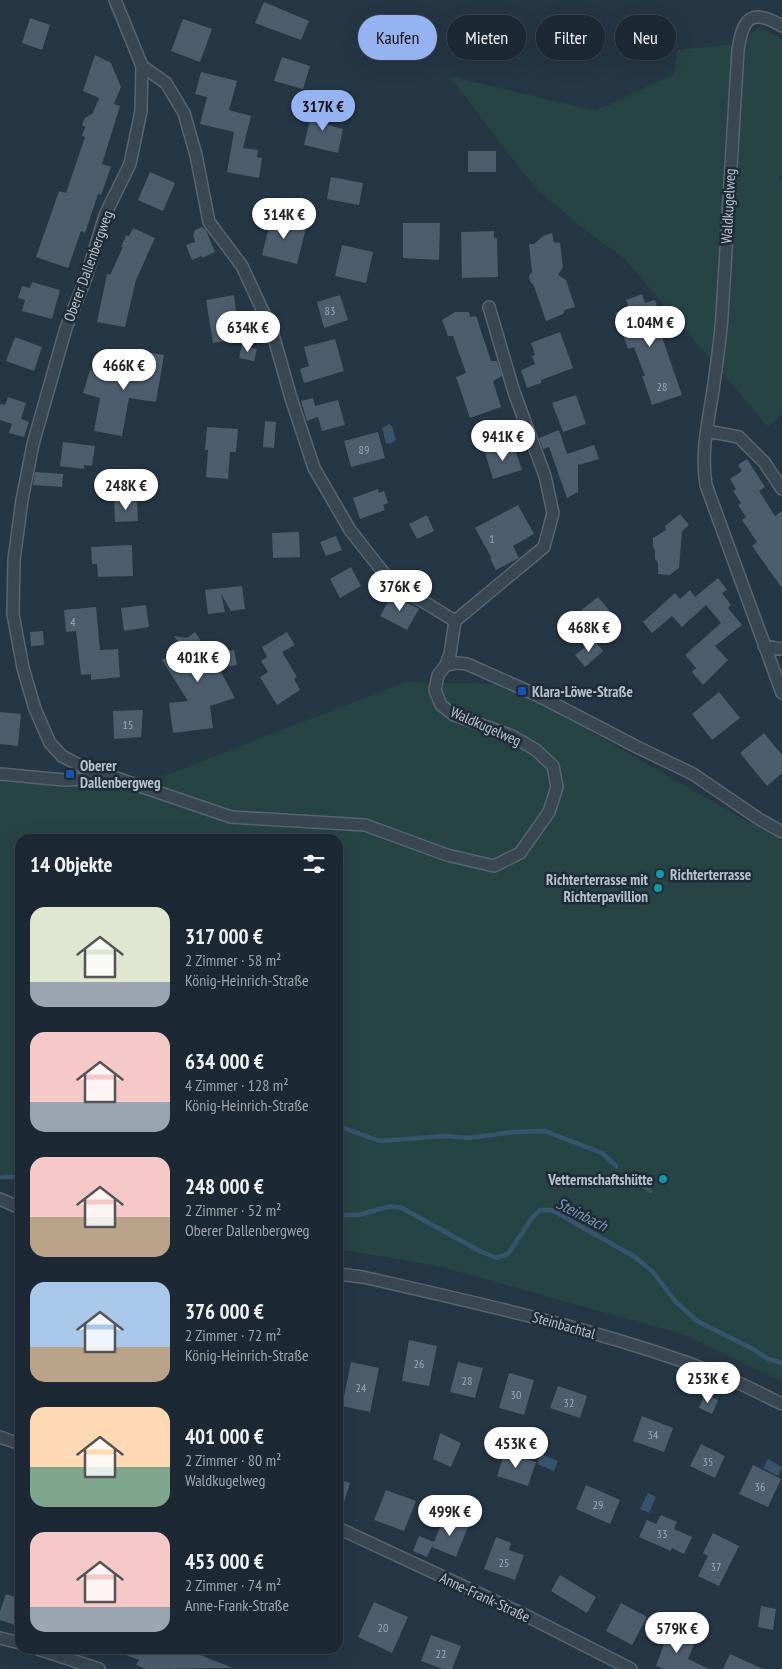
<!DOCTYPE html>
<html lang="de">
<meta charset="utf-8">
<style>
body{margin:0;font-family:"PT Sans Narrow",sans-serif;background:#29343f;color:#f1f3f6;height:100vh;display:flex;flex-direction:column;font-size:19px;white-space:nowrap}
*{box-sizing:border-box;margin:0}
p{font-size:16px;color:#a0a6ac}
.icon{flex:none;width:28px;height:28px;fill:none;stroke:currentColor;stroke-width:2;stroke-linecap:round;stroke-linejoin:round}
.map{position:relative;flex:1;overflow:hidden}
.drawer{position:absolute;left:15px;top:834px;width:328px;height:820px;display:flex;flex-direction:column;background:#1c2833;border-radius:15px;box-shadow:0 5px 20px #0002,0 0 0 1px #3a444e}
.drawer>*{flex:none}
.guide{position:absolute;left:358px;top:15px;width:349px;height:45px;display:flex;gap:10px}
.price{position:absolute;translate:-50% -42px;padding:0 11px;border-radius:18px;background:#fff;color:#222;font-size:16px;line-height:32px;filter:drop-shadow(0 1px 2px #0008)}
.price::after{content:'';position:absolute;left:50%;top:30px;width:15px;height:11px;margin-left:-8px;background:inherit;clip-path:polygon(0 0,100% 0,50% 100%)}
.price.active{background:#95b2f1;color:#111}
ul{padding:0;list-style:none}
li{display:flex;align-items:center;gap:15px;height:125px;padding:0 15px}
li span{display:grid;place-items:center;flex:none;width:140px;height:100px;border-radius:15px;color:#555}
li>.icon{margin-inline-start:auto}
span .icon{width:60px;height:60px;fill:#fffc;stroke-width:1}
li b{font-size:21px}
h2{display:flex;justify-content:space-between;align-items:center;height:60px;padding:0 15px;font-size:21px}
.tag{padding:0 18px;border-radius:22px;background:#1c2833;box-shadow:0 5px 20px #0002,0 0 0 1px #3a444e;font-size:18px;line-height:45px}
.tag.active{background:#95b2f1;color:#111}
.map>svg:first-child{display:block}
</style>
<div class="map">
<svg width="782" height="1669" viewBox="0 0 782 1669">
<rect width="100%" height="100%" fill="#253644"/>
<path fill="#274444" d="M760 27 782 39V175L778 178 782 182V414L768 427 624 258 585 230 536 189 449 76 596 111 674 74 677 50 737 44 723 319 746 38Z
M405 682 507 684 782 841V1381L685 1335 438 1266 338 1249V839H20V1181L0 1173V781L130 789Z"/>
<path fill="#38546c" d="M389 424 392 426 396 440 390 444 386 443 382 428Z
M541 1454 558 1461 554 1471 537 1464Z
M768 1459 782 1467 778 1476 763 1468Z
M648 1493 656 1497 649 1513 640 1509Z"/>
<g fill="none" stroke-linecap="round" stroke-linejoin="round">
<path stroke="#38546c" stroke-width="4.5" d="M338 1126 380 1141 445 1136 468 1138 514 1132 545 1131 602 1153 616 1166
M626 1174 633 1178
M0 1177H20
M642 1185 650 1191
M338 1215H359L391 1206 402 1208 478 1250 496 1258 508 1254 532 1218 540 1210H552L635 1257 653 1272 675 1301 697 1321 753 1349 766 1358 782 1363"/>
</g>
<path fill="#4c5d6d" d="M264 2 309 21 301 40 255 23Z
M30 18 50 25 42 50 22 43Z
M183 19 212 29 200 62 171 51Z
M95 55 111 63 121 87 114 104 120 106 102 164 111 167 101 195 98 194 85 233 81 231 68 268 36 257 59 191 66 193 85 137 82 136 85 127 82 125 85 118 93 113 99 98 83 91Z
M282 57 310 66 303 89 274 81Z
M201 72 237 81 229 110 251 116 243 148 258 150 257 157 262 158 259 178 227 172 234 132 200 124 207 97 195 94Z
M313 107 331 111 328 125 343 129 338 153 304 145Z
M468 151H496V172H468Z
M150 172 175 183 163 211 138 200Z
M331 177 363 183 359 205 327 199Z
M272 215 307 224 297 264 262 255Z
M403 223H440L439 260 403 258Z
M202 227 206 230 215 252 202 258V256L192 260 186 245 195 242 193 235 195 230Z
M133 228 155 238 136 280 125 327 97 322 107 274 110 275 123 247H121L126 235 129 236Z
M494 231V238H497L498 277 462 278 461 232Z
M552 233 554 242 560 243 563 267 558 275 566 280 575 307 565 310 563 314 546 321 534 286 530 281 529 276 532 272 529 244H534L543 236Z
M342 245 373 252 366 283 335 276Z
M32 282 60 290 52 319 22 311 25 300 18 298 22 286 30 288Z
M642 294 645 303 655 300 667 336 662 337 682 395 652 405 642 376H645L634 347 628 349 615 313 630 309 626 300Z
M234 295 240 339 213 343 206 300Z
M340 295 348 320 324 328 317 302Z
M455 312H469L470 317 476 316 491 361H497L502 376 493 381 501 407 470 418 456 377 466 373 453 336H448L442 320Z
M560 332 573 368 541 380V383L527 388 521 370 535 364 532 356 535 355 531 343Z
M15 337 42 347 34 371 6 361Z
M335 339 344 371 304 383 300 369 309 366 304 347Z
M242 345 257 349 254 361 239 358Z
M136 350 164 355 156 402 129 398 122 436 94 431 100 398 83 393 90 370 131 381Z
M576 395 586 424 563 432 552 403Z
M8 397 26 403 21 419 29 422 24 437 9 433 12 424 0 420V404L5 405Z
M313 398 315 406 338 400 345 425 322 431 318 417 307 421 301 401Z
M265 421 276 422 274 448 263 447Z
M207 427 238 429 236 452H230L228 479 206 477 208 450H205Z
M559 430 567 454 594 445 599 459 578 465V492L567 498 549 447 543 449 539 438Z
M378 432 385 458 351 467 344 441Z
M63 442 95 446 92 466 84 465V469L60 466Z
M513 444 522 470 493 479 485 453Z
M747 459 765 487 759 491 775 516 782 511V588L752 546 757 542 742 520 746 517 738 505 741 503 733 491 736 489 730 479 742 471 738 465Z
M35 472 63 474 62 487 33 485Z
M378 489 379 493 384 491 388 503 383 505 385 510 360 519 353 498Z
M137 500 138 521 115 522 114 501Z
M518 505 534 534 513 546 519 558 496 570 490 558 491 557 475 528Z
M680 514 689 525 682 531 679 568 670 575 658 574V563L655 559V551L653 547V538L666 530 665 526Z
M427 515 434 531 417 539 409 524Z
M299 532 300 557 273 558 272 533Z
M336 536 342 550 326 556 320 542Z
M132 545 133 576 98 577 97 564H92L91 547Z
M351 567 361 586 340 598 330 579Z
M718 578 727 590 722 593 731 605 728 608 742 625 715 646 728 660 703 685 692 672 696 668 685 655 721 623 706 605 682 627 672 616 652 633 643 622 675 593 680 599 690 590 695 597Z
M242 586 245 609 231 611 221 594 225 612 208 614 205 590Z
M392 595 419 609 407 630 380 616Z
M598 597 617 620 594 640 574 616Z
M146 605 149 627 124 631 121 608Z
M96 607 100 650 118 649 120 677 91 680V674L81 675 76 631 66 632 64 610Z
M43 631 44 645 31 646 30 632Z
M195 632 210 654 234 650 237 665 219 668 235 698 210 706 213 728 173 733 169 703 188 701 162 660 182 647 174 636 187 638Z
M287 632 295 645 282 652 297 677 294 679 300 690 277 705 260 677 268 672 261 661 267 657 262 647Z
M594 640 603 651 585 667 575 655Z
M719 692 740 718 712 740 692 714Z
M143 710 141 737 114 739 113 711Z
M0 712 21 714 18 746 0 744Z
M764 733 782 755V773L767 786 740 753Z
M409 1340 437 1346 429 1386 402 1381Z
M351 1362 379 1368 370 1412 342 1406Z
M458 1362 483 1368 475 1398 450 1392Z
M509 1373 534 1380 524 1415 499 1408Z
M558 1386 587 1396 580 1418 550 1408Z
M705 1394 718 1400 712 1414 699 1408Z
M642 1416 673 1428 664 1452 633 1441Z
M440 1433 461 1443 451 1467 433 1459Z
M701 1444 725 1456 715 1478 690 1466Z
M505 1452 536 1462 528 1486 497 1476Z
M753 1465 781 1479 768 1507 739 1494Z
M338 1479 350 1483 340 1515H338Z
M586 1485 620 1500 610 1524 576 1509Z
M386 1490 416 1501 404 1531 374 1520Z
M661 1515 677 1522 674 1529 692 1537 684 1554 672 1548 671 1551 639 1537 647 1520 656 1524Z
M444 1517 468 1527 456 1557 432 1547Z
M713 1533 739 1546 719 1586 698 1576 708 1556 703 1553Z
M419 1536 434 1542 427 1557 413 1551Z
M496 1537 511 1543 509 1550 524 1555 515 1580 484 1569Z
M560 1575 596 1597 587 1613 551 1591Z
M6 1594 20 1599V1627L0 1620V1611Z
M374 1602 408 1617 392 1653 358 1637Z
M621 1603 647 1617 632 1645 606 1631Z
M761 1606 776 1609 773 1630 758 1627Z
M670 1633 695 1642 688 1659 709 1669H664L656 1666 667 1636Z
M431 1635 461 1646 452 1669H443L421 1661Z
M111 1649H191L190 1651 233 1668 146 1669 136 1665 139 1660Z
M730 1654 763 1669H723Z"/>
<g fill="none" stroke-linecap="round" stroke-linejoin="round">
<g stroke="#586570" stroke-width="14">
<path id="minor" d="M115 0 142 66 141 111 130 164 105 215 86 278 66 328 33 444 22 500 14 560 13 614 23 668 35 709 50 743 62 756 81 766 231 817 365 825 447 855 494 866 520 853 549 812 557 787 553 766 536 750 512 736 454 715 441 705 435 690 438 675 446 665 457 663 467 664 539 696 641 749 693 774 759 819 782 832
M782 26C752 8 743 17 738 50L722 316C720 343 716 370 712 397 707 426 701 456 706 485L782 693
M142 66 166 83 184 113 196 155 209 222 242 266 272 331 291 398 314 468 350 530 390 581 455 621
M707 431 739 437 764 462 782 489
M764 646 782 649
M446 665 450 654 455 621 544 547 553 513 545 476 514 392 489 307
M0 774 64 780 108 778
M0 1199 20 1208
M338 1274 363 1277C485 1305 607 1331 723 1376 743 1384 763 1395 782 1404
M0 1437 20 1444
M338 1528 523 1614 631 1669
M0 1638 20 1643
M38 1649 99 1669"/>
</g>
<use href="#minor" stroke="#394753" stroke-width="11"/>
</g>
<g fill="#1a4fb4" stroke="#1e2c38" stroke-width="2">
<rect x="517" y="686" width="10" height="10" rx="2.5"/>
<rect x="65" y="769" width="10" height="10" rx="2.5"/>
</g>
<g fill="#0f9aa8" stroke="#1e2c38" stroke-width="2">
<circle cx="660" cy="874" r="5"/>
<circle cx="658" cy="888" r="5"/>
<circle cx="663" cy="1179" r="5"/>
</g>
<g text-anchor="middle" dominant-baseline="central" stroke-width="5" stroke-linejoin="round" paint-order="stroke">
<g font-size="12" fill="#9ca9b5">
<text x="330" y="310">83</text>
<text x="662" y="386">28</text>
<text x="364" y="449">89</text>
<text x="492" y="538">1</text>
<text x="73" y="621">4</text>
<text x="128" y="724">15</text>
<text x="419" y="1363">26</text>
<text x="467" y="1380">28</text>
<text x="361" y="1387">24</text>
<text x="516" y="1394">30</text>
<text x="569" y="1402">32</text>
<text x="653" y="1434">34</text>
<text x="708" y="1461">35</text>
<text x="760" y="1486">36</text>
<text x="598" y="1504">29</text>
<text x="662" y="1533">33</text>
<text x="504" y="1562">25</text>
<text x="716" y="1566">37</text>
<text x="383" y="1627">20</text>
<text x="441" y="1653">22</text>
</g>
<g font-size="15" fill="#b7c2cd" stroke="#1e2c38">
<text transform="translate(728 206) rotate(-87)">Waldkugelweg</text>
<text transform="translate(88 266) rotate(-70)">Oberer Dallenbergweg</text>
<text transform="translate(486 726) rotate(24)">Waldkugelweg</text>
<text transform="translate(564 1325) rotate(16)">Steinbachtal</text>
<text transform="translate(485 1597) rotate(25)">Anne-Frank-Straße</text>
</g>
<g font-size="15" font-weight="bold" fill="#b7c2cd" stroke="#1e2c38" text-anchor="start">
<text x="532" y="691">Klara-Löwe-Straße</text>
<text x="80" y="765">Oberer<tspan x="80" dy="17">Dallenbergweg</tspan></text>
<text x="670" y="874">Richterterrasse</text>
<text x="648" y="879" text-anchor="end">Richterterrasse mit<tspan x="648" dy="17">Richterpavillion</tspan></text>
<text x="653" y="1179" text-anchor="end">Vetternschaftshütte</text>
</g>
<g font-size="16" font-style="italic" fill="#7596b2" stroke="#1e2c38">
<text transform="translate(582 1214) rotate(27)">Steinbach</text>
</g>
</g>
</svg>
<b class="price active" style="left:323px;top:132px">317K €</b>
<b class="price" style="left:284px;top:240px">314K €</b>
<b class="price" style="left:650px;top:348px">1.04M €</b>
<b class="price" style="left:248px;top:353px">634K €</b>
<b class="price" style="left:124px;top:391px">466K €</b>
<b class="price" style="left:503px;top:462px">941K €</b>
<b class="price" style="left:126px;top:511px">248K €</b>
<b class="price" style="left:400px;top:612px">376K €</b>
<b class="price" style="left:589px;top:653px">468K €</b>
<b class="price" style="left:198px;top:683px">401K €</b>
<b class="price" style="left:708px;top:1404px">253K €</b>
<b class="price" style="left:516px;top:1469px">453K €</b>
<b class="price" style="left:450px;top:1537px">499K €</b>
<b class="price" style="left:677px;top:1654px">579K €</b>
<div class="guide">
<a class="tag active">Kaufen</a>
<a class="tag">Mieten</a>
<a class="tag">Filter</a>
<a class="tag">Neu</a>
</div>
<section class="drawer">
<h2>14 Objekte<svg class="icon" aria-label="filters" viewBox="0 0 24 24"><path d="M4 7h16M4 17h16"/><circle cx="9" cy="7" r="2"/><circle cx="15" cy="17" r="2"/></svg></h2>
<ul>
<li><span style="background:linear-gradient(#dfe7d0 75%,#9aa5b1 0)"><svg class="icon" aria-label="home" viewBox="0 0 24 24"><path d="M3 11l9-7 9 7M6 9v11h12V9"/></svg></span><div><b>317 000 €</b><p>2 Zimmer · 58 m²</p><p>König-Heinrich-Straße</p></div></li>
<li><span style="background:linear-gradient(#f6c9c9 70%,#9aa5b1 0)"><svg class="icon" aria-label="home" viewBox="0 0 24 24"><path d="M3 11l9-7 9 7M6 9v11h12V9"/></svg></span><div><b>634 000 €</b><p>4 Zimmer · 128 m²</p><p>König-Heinrich-Straße</p></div></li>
<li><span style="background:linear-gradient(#f6c9c9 60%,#b9a48a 0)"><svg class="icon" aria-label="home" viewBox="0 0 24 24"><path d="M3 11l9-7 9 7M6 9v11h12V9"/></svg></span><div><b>248 000 €</b><p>2 Zimmer · 52 m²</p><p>Oberer Dallenbergweg</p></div></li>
<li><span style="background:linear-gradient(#a9c7e8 65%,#b9a48a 0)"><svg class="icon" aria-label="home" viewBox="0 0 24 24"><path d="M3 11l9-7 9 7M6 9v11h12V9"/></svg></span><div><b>376 000 €</b><p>2 Zimmer · 72 m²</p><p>König-Heinrich-Straße</p></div></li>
<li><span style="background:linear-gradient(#ffd9b3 60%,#7fa58c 0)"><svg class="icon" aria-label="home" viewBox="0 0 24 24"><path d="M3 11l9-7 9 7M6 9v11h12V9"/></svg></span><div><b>401 000 €</b><p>2 Zimmer · 80 m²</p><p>Waldkugelweg</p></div></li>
<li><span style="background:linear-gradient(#f6c9c9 75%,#9aa5b1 0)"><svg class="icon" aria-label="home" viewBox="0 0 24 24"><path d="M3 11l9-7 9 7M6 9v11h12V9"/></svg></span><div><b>453 000 €</b><p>2 Zimmer · 74 m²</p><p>Anne-Frank-Straße</p></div></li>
</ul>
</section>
</div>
